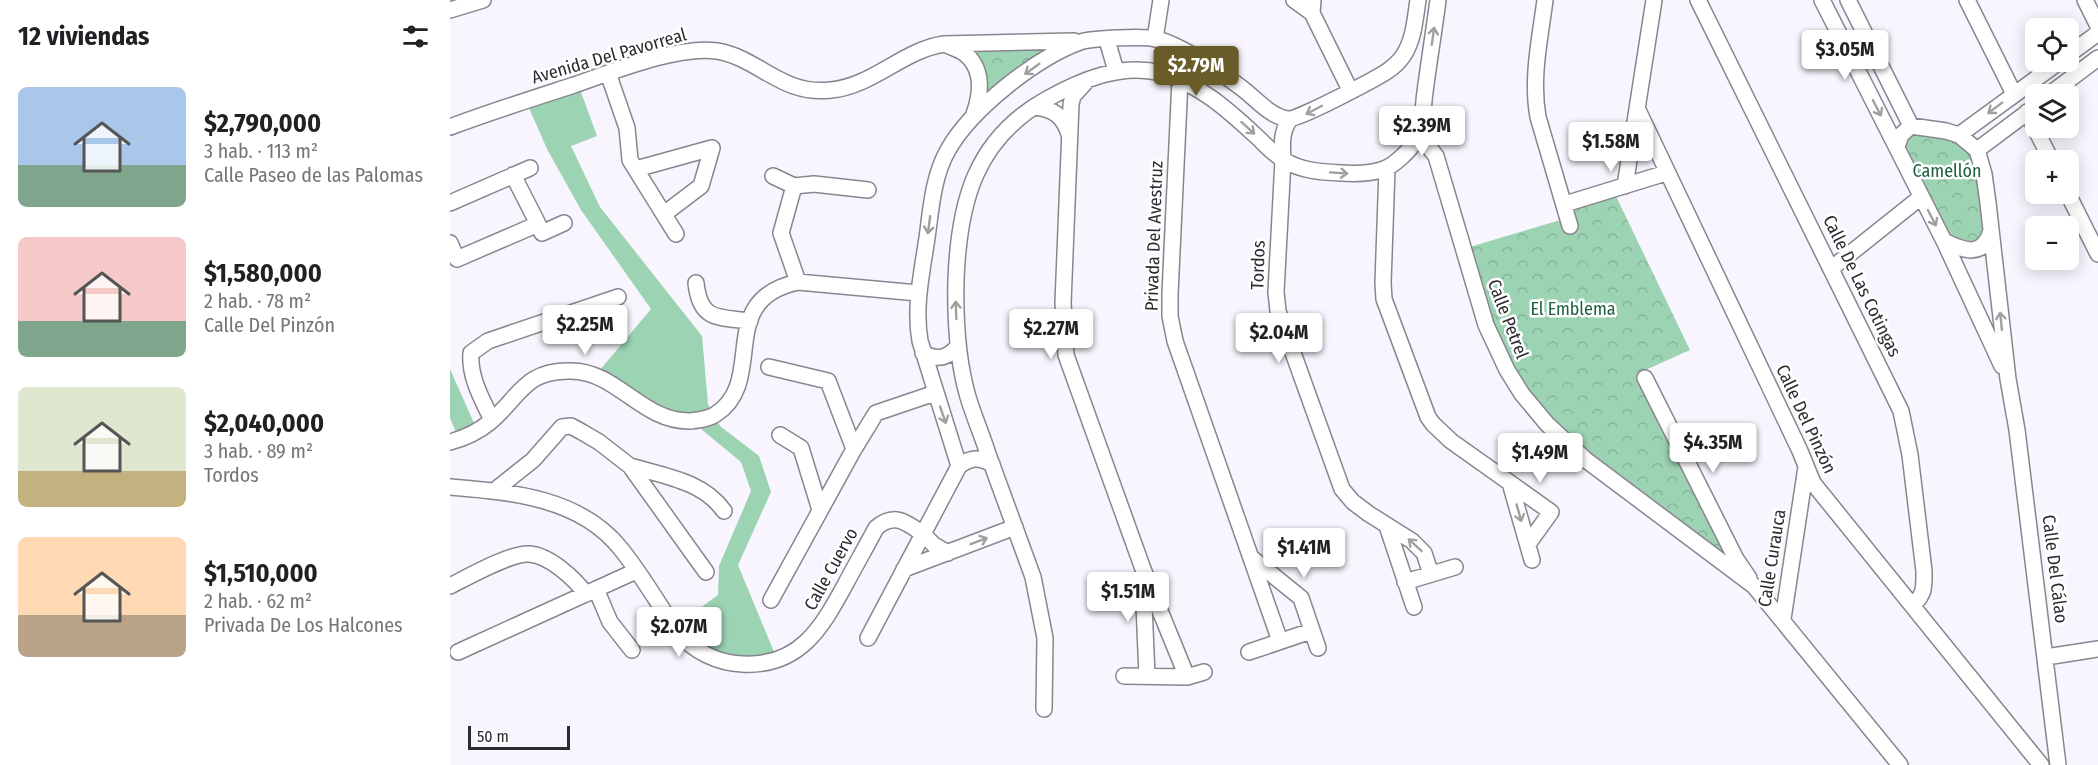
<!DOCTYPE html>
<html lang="es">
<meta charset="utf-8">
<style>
body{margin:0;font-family:"Fira Sans Condensed",sans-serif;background:#f6f6f6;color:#202124;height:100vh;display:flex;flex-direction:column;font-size:22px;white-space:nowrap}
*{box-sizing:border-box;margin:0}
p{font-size:20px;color:#757577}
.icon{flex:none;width:33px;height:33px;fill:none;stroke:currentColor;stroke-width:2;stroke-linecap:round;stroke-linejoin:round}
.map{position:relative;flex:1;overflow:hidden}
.sheet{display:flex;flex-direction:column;background:#fff;width:450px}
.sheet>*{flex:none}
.buttons{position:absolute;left:1575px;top:18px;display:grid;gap:12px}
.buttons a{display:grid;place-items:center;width:54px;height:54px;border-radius:9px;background:#fff;box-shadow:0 3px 15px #0003;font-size:30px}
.scale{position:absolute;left:18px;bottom:15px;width:102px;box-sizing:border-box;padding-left:6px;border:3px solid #2c2b2f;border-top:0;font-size:16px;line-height:21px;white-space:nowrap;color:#2c2b2f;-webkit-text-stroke:4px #fff;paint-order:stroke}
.price{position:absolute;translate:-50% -51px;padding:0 14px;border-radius:6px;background:#fff;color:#222;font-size:20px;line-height:39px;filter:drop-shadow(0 2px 3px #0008)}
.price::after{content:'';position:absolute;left:50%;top:36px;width:18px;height:14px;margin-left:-9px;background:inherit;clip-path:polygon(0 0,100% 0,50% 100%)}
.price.selected{background:#6a5c29;color:#fff}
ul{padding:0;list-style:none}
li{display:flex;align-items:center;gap:18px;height:150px;padding:0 18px}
li span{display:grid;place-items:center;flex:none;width:168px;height:120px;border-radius:9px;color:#555}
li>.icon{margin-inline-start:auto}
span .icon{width:72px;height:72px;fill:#fffc;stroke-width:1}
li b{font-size:26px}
h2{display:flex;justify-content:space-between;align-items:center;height:72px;padding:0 18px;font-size:26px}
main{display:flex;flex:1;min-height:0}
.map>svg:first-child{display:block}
</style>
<main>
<section class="sheet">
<h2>12 viviendas<svg class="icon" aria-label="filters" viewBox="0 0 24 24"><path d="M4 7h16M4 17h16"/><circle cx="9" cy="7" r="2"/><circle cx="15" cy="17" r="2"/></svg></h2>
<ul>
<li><span style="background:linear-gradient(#a9c7e8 65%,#7fa58c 0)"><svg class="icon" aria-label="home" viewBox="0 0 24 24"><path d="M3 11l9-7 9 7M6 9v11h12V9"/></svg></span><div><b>$2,790,000</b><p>3 hab. · 113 m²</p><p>Calle Paseo de las Palomas</p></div></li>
<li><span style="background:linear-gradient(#f6c9c9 70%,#7fa58c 0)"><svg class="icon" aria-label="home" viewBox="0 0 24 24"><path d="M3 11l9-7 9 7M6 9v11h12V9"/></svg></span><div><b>$1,580,000</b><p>2 hab. · 78 m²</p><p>Calle Del Pinzón</p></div></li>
<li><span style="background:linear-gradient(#dfe7d0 70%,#c2b280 0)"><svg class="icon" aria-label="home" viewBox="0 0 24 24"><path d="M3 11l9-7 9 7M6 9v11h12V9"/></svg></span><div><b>$2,040,000</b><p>3 hab. · 89 m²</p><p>Tordos</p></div></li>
<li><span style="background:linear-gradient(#ffd9b3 65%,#b9a48a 0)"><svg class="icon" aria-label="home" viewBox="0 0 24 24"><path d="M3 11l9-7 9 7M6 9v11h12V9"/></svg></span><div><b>$1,510,000</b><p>2 hab. · 62 m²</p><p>Privada De Los Halcones</p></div></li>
</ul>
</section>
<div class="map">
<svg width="1648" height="765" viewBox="0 0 1648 765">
<defs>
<pattern id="park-crowns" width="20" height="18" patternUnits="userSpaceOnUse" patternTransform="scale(1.5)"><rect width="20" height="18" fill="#9cd3b3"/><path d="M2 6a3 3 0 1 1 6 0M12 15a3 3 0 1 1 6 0" fill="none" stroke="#87b59a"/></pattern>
</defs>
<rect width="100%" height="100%" fill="#f9f5fe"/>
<path fill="#9cd3b3" d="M128 84 147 136 121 146 150 207 252 336 258 404 270 426 309 456 321 492 288 565 327 659 284 664 224 627 268 595 269 566 301 491 291 462 251 429 247 420 228 421 145 376 201 309 131 210 97 149 76 101Z
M0 369 28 432 9 440 0 418Z"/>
<path fill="url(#park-crowns)" d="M633 41 524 114 525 67 494 44Z
M1496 131 1527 150 1538 203 1531 248 1494 241 1447 147 1451 135Z
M1163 190 1240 350 1191 372 1304 586 1136 460 1057 370 1013 249 1117 218 1115 204Z"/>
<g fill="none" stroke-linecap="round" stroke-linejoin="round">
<g stroke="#89858e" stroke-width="18">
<path id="minor" d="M844 0 862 13
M863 0 862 13 900 90
M1095 0C1090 39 1081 78 1088 117L1120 226
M1248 0 1451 411 1460 455 1474 571C1474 587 1475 594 1463 605
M1372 0 1494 241 1552 366
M1398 0 1461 126
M1517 0 1564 94
M1635 0 1648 26
M0 10 33 0
M705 39 711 0
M657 40 666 71
M497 45C503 48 510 50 514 53 534 68 531 94 524 114
M1618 55 1648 33
M158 73 177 128 180 160 226 234
M730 80 720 294V316L725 341 830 641
M635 83 623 96 621 104 613 303 616 355 693 569 737 677
M1600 94 1648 58
M584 107C603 109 613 115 619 134
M1188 110 1350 451 1363 483 1591 765
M1577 112 1601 160
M840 119C831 132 832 144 833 160L826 292 828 311 892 489 903 502 919 514 962 541 974 553 981 574
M0 127C40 112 81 99 121 86 160 73 227 45 267 51 309 58 332 96 381 90 423 86 453 50 494 44L624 41
M1509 135 1609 62
M966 139 977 145 986 156 1036 325 1057 370 1072 394 1097 424 1136 460 1304 586 1450 765
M1447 147 1451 135 1461 126 1496 131 1509 135 1527 150
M1527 150 1534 174 1538 203 1558 379 1567 430 1608 765
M1527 150 1586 106
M186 169 262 148 251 186 214 214
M937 169 933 283 934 299 978 417 983 424 1001 441 1101 512 1078 544
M63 175 88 224
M323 176 344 186 331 233 348 282
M344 186 364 184 418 190
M1175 186 1204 0
M1618 194 1648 254
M0 203 80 168
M1115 204 1216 173
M1494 241C1514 251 1533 258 1541 231
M0 243 7 259 88 224 92 233 114 223
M1382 268 1471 197
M246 283C250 321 268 317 300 321
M473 353C488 361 498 358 508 346
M319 367 378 381 404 449
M1195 378 1286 559 1299 578
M42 420C32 399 19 377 21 353L38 341 168 297
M330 435 351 448 370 510
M0 442C15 438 28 432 40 422 70 397 74 370 121 371 167 371 192 422 240 421 249 420 259 419 266 414 318 380 264 300 348 282L468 293
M180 466C214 476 253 481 274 511
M509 466C521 457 529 457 542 464
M1060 483 1082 560
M0 487C60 492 130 497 171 549 192 575 209 605 228 633 244 651 267 663 292 664 349 667 371 629 395 585 405 566 416 547 426 528 444 512 456 522 473 534L418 638
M44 491 83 460 112 427 121 426 132 432 149 442 180 466 256 572
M937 526 964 607
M498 553 484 545 473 534 509 466 470 341C464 307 472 272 477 238 481 209 483 176 498 150 521 109 586 58 630 42 642 38 695 36 707 39 735 47 769 71 793 89 806 99 821 117 838 119 848 120 925 79 936 72 942 68 949 62 953 56 964 40 965 19 968 0
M803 559 851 598 868 648
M454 569 565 527
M693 581 697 676
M955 582 1005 567
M0 586C18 577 60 553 79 554 99 555 124 578 136 594
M146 589 160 622 182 650
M321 600 404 449 426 413 485 393
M1333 619 1356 467
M8 652 186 571
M799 652 861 631
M1596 657 1648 649
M674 676 737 677 754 672
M594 709 595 638 583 577C568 536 553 495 538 454 532 435 524 417 518 397 507 359 505 318 506 279 509 202 525 139 597 99 631 80 671 63 711 73 749 84 777 109 805 135 814 143 823 154 834 160 851 171 871 172 891 173 906 174 920 174 934 169 945 165 960 150 966 140 973 127 973 106 975 92 979 61 984 31 988 0"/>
</g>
<use href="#minor" stroke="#fff" stroke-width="15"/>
</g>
<defs><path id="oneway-shaft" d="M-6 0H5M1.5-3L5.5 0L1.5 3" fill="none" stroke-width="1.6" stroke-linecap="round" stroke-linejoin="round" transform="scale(1.5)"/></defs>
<g stroke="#a0a0a1">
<use href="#oneway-shaft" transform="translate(983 36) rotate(-82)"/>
<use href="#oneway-shaft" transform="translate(582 69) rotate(144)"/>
<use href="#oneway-shaft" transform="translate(1427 108) rotate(63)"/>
<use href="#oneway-shaft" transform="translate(1545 108) rotate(143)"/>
<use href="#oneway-shaft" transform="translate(864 110) rotate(152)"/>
<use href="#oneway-shaft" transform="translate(798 128) rotate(42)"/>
<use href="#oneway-shaft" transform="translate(889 173) rotate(4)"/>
<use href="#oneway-shaft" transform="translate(1482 218) rotate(63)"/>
<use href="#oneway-shaft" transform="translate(479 225) rotate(98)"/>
<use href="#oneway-shaft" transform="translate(506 310) rotate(-92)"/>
<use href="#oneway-shaft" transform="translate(1551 321) rotate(-96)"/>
<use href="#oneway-shaft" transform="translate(493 415) rotate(71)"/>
<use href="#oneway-shaft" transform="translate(1069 513) rotate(74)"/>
<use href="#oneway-shaft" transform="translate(529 541) rotate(-21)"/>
<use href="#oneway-shaft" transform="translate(965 545) rotate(-138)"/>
</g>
<g text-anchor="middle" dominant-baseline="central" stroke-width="5" stroke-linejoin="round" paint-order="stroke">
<g font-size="18" fill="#2c2b2f" stroke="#fff">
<text transform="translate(159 56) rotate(-16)">Avenida Del Pavorreal</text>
<text transform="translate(704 236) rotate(-88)">Privada Del Avestruz</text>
<text transform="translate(808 265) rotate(-88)">Tordos</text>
<text transform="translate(1412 286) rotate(64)">Calle De Las Cotingas</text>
<text transform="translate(1058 319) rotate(69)">Calle Petrel</text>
<text transform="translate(1356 419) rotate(65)">Calle Del Pinzón</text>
<text transform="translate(1322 558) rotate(-81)">Calle Curauca</text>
<text transform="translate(381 569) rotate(-61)">Calle Cuervo</text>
<text transform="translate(1605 569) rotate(83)">Calle Del Cálao</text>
</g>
<g font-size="18" fill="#1e6041" stroke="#fff">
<text x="1497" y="171">Camellón</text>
<text x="1123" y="309">El Emblema</text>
</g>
</g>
</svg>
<div class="buttons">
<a><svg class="icon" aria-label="locate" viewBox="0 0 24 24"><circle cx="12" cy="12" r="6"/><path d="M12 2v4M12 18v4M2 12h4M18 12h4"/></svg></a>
<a><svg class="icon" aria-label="layers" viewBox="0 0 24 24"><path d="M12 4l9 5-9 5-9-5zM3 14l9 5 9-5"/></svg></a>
<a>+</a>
<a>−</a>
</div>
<div class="scale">50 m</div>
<b class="price" style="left:1395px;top:81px">$3.05M</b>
<b class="price selected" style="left:746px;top:97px">$2.79M</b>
<b class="price" style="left:972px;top:157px">$2.39M</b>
<b class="price" style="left:1161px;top:173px">$1.58M</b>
<b class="price" style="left:135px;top:356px">$2.25M</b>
<b class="price" style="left:601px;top:360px">$2.27M</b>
<b class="price" style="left:829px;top:364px">$2.04M</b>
<b class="price" style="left:1263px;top:474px">$4.35M</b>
<b class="price" style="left:1090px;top:484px">$1.49M</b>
<b class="price" style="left:854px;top:579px">$1.41M</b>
<b class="price" style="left:678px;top:623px">$1.51M</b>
<b class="price" style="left:229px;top:658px">$2.07M</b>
</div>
</main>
